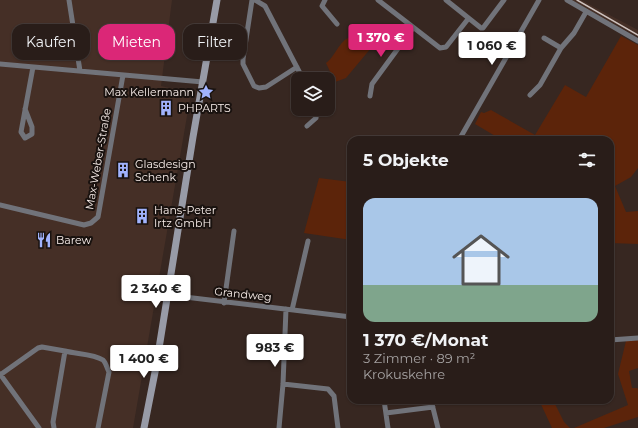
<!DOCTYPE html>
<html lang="de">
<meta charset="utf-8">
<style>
body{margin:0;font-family:Montserrat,sans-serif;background:#352a26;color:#f1f3f6;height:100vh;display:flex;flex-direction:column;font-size:15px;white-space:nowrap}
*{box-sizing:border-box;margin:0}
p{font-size:13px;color:#a5a2a2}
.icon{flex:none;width:22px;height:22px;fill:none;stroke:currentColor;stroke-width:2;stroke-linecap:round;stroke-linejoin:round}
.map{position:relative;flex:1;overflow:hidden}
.side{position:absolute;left:347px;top:136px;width:267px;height:268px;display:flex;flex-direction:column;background:#291d19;border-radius:12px;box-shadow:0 1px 3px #0004,0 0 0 1px #453b38}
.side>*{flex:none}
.top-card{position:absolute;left:12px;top:24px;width:275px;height:36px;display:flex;gap:8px}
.fabs{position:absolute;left:291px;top:72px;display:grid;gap:8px}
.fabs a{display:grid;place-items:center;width:44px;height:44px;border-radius:8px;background:#291d19;box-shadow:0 1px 3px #0004,0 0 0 1px #453b38;font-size:20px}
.price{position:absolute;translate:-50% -34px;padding:0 9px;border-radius:4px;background:#fff;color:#222;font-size:13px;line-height:26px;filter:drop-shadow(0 1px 2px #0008)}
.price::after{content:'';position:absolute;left:50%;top:24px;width:12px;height:9px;margin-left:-6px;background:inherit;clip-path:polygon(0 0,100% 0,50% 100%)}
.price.on{background:#db2777;color:#fff}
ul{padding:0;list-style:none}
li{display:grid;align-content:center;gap:8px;height:212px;padding:0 16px}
li span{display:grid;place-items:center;height:124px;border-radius:12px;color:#555}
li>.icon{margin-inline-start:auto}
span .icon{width:72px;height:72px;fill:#fffc;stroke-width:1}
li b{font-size:17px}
h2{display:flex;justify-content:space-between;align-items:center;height:48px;padding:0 16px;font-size:17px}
.chip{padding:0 14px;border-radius:12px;background:#291d19;box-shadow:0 1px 3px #0004,0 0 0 1px #453b38;font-size:14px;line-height:36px}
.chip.on{background:#db2777;color:#fff}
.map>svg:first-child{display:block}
</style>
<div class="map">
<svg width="638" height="428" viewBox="0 0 638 428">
<rect width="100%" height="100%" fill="#372721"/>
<path fill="#452f26" d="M0 0H172L161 86 191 93 133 428H0Z
M571 0H581L638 30V37Z"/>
<path fill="#5c240a" d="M375 34 381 36 346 78 335 82 326 63C335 57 339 41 350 37 357 35 367 35 375 34Z
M621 36 638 45V168L631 177 615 186 626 212 638 211V244L610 243V140H502L475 124 481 112 484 113 491 110 535 135 565 85 586 97Z
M319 178 351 182V240L304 233Z
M638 340V368L629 371 632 388H637L638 389V417L604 428H574L628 405 618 374 626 341Z
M539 400H553L564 422 570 428H552Z"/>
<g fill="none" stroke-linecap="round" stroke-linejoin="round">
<path stroke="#71737a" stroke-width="5" d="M69 0 80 71
M252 0 243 59V64L254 86 259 88 266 87 297 67
M255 0 265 6 303 79
M325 0 322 6 337 24
M378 0 440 48 446 47 468 19
M446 0 481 28H483L504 0
M567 0 638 41
M544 38 561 48
M0 64 203 82
M530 95 540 85 561 48 574 33 586 12
M370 96 372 84 413 28
M25 109 32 127V134L25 138 21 132 33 67
M307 126 316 118 317 109
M459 140 539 0
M0 205 84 225 91 223 98 217 123 75
M168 295 351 317
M224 303 234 231
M292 310 308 241
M610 340 638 338
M0 374 39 428
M0 375 38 348 42 347 65 351
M283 384 328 389 334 396 338 428
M384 400 388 428
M431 400 438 428
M386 413 433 407
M54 428 53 422 65 351C76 354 94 354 103 360 106 363 107 368 109 372L98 428
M279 428 283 384 286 309"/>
<path stroke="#989ba7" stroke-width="7" d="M144 428 156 367 193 137 217 0"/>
<path stroke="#cec2be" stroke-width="1.5" d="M577 0 638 35"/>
</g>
<defs>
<g id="sight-bare" transform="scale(1.2)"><path d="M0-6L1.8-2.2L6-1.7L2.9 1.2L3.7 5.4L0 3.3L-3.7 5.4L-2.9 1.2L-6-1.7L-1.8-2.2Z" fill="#a1b3fd" stroke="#19120f" stroke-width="2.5" paint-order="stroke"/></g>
<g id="building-bare" transform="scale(1.2)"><path d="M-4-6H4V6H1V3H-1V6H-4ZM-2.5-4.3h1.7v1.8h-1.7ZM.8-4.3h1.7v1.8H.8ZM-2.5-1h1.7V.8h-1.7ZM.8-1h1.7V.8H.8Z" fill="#a1b3fd" stroke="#19120f" stroke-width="2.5" paint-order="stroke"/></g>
<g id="restaurant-bare" transform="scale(1.2)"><path d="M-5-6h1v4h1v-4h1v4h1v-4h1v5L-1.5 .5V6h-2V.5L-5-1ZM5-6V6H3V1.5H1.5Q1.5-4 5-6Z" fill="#a1b3fd" stroke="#19120f" stroke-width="2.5" paint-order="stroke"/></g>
</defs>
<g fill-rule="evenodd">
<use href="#sight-bare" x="206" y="92"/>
<use href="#building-bare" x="166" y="108"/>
<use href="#building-bare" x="123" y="170"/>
<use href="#building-bare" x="142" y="216"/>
<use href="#restaurant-bare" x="44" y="240"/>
</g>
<g text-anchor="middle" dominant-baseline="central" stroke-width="4" stroke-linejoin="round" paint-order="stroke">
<g font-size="11" fill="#faefeb" stroke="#19120f" text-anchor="start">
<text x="194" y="92" text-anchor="end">Max Kellermann</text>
<text x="178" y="108">PHPARTS</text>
<text x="135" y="164">Glasdesign<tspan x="135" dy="13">Schenk</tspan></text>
<text x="154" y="210">Hans-Peter<tspan x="154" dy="13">Irtz GmbH</tspan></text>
<text x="56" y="240">Barew</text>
</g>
<g font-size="11" fill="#faefeb" stroke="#19120f">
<text transform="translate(98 159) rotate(-80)">Max-Weber-Straße</text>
<text transform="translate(243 294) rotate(6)">Grandweg</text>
</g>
</g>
</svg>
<div class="fabs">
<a><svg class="icon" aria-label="layers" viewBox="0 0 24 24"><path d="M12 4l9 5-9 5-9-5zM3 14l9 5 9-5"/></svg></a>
</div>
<b class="price on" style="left:381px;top:58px">1 370 €</b>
<b class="price" style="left:492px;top:66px">1 060 €</b>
<b class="price" style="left:156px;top:309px">2 340 €</b>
<b class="price" style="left:275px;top:368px">983 €</b>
<b class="price" style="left:144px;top:379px">1 400 €</b>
<div class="top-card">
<a class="chip">Kaufen</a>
<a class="chip on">Mieten</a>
<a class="chip">Filter</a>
</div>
<section class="side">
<h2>5 Objekte<svg class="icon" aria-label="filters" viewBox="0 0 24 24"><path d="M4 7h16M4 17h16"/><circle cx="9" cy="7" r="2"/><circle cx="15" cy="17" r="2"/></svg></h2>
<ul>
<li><span style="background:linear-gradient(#a9c7e8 70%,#7fa58c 0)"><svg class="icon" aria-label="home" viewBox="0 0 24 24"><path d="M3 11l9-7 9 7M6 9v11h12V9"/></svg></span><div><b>1 370 €/Monat</b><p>3 Zimmer · 89 m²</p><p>Krokuskehre</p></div></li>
</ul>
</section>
</div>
